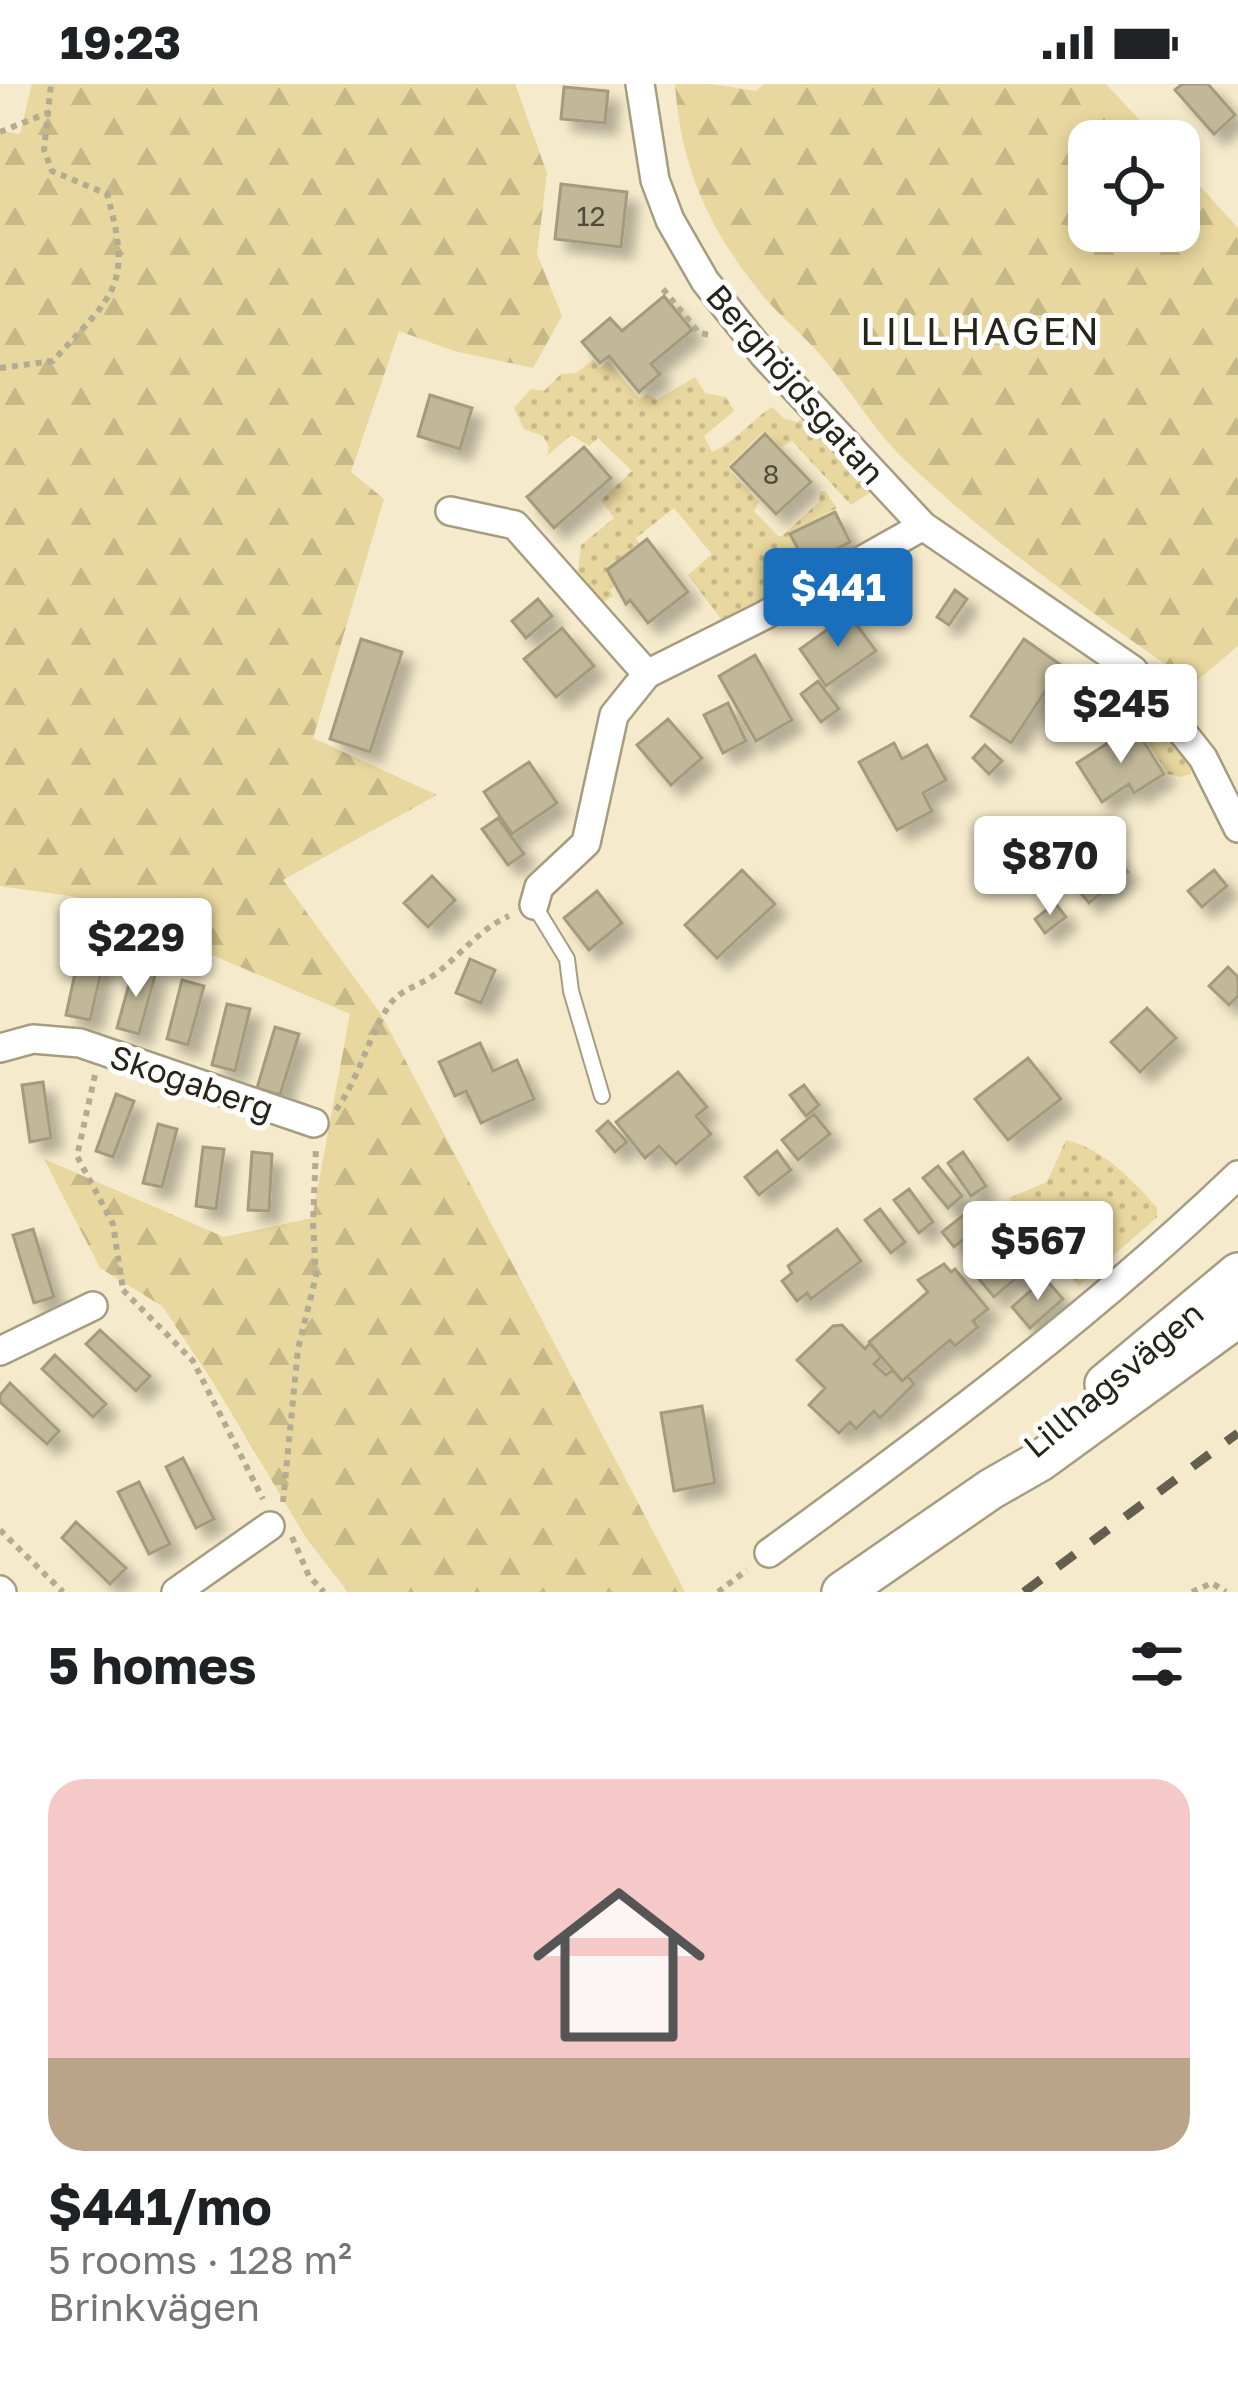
<!DOCTYPE html>
<meta charset="utf-8">
<style>
body{margin:0;font-family:"Golos Text",sans-serif;background:#f6f6f6;color:#202124;height:100vh;display:flex;flex-direction:column;font-size:45px;white-space:nowrap}
*{box-sizing:border-box;margin:0}
p{font-size:39px;color:#757577}
.icon{flex:none;width:66px;height:66px;fill:none;stroke:currentColor;stroke-width:2;stroke-linecap:round;stroke-linejoin:round}
.map{position:relative;height:1508px;overflow:hidden}
.details{display:flex;flex-direction:column;background:#fff;flex:1}
.details>*{flex:none}
.tools{position:absolute;left:1068px;top:36px;display:grid;gap:24px}
.tools a{display:grid;place-items:center;width:132px;height:132px;border-radius:24px;background:#fff;box-shadow:0 6px 18px #0003;font-size:60px}
.price{position:absolute;translate:-50% -102px;padding:0 27px;border-radius:12px;background:#fff;color:#222;font-size:39px;line-height:78px;filter:drop-shadow(0 3px 6px #0008)}
.price::after{content:'';position:absolute;left:50%;top:72px;width:36px;height:27px;margin-left:-18px;background:inherit;clip-path:polygon(0 0,100% 0,50% 100%)}
.price.active{background:#1a6fbd;color:#fff}
ul{padding:0;list-style:none}
li{display:grid;align-content:center;gap:24px;height:636px;padding:0 48px}
li span{display:grid;place-items:center;height:372px;border-radius:36px;color:#555}
li>.icon{margin-inline-start:auto}
span .icon{width:216px;height:216px;fill:#fffc;stroke-width:1}
li b{font-size:51px}
h2{display:flex;justify-content:space-between;align-items:center;height:144px;padding:0 48px;font-size:51px}
.status{display:flex;justify-content:space-between;align-items:center;height:84px;padding:0 60px;background:#fff;direction:ltr}
.status svg{height:33px;fill:currentColor}
.map>svg:first-child{display:block}
</style>
<div class="status"><b>19:23</b><svg viewBox="0 0 49 12"><path d="M0 12V9h3v3zM5 12V6h3v6zM10 12V3h3v9zM15 12V0h3v12zM26 1h20v11H26zM47 4h2v5h-2z"/></svg></div>
<div class="map">
<svg width="1238" height="1508" viewBox="0 0 1238 1508">
<defs>
<pattern id="green-dots" width="8" height="8" patternUnits="userSpaceOnUse" patternTransform="scale(3)"><rect width="8" height="8" fill="#e8d79e"/><path d="M2 2h.1M6 6h.1" fill="none" stroke="#c7b887" stroke-width="1.8" stroke-linecap="round"/></pattern>
<pattern id="forest-firs" width="22" height="20" patternUnits="userSpaceOnUse" patternTransform="scale(3)"><rect width="22" height="20" fill="#e8d79e"/><path d="M5 1l3.5 6h-7zM16 11l3.5 6h-7z" fill="#c7b887"/></pattern>
<filter id="shadow"><feDropShadow dx="11" dy="11" stdDeviation="6" flood-color="#0004"/></filter>
</defs>
<rect width="100%" height="100%" fill="#f5ebcc"/>
<path fill="url(#green-dots)" d="M594 275 600 283 608 277 640 315 647 310 657 316 695 293 705 309 726 313 734 327 704 352 712 368C736 358 750 337 772 323L785 335 797 338 804 333 874 406 851 421 792 357 781 363 763 348 728 383 759 418 754 427 778 452H782L819 418 820 408 825 407 837 424 789 450 805 484 823 474 832 486 724 539 688 491 712 470 674 424 636 454 639 459 605 487 616 501 610 506 613 512 602 519 578 487 581 461 614 434 601 416 632 387 598 354 589 362 571 351 547 372 549 363 543 352 524 345 514 324 531 305 544 307 561 290 576 289Z
M1153 627 1190 680 1191 690 1181 693 1168 690 1135 639Z
M1066 1056C1103 1065 1133 1096 1157 1124V1133L1079 1202 1009 1114 1047 1098Z"/>
<path fill="url(#forest-firs)" d="M32 0H515L547 89 537 170 562 232 533 284 454 267 399 247 351 388 384 415 313 654 437 711 283 796 381 930 685 1508H348L306 1454 211 1295 162 1222 100 1184 44 1075 224 1153 312 1134 350 930 77 813 0 802V47L20 50Z
M675 0H711L756 7 764 0H1106L1159 57H1089V147H1179V79L1238 144V562L1193 600C1096 531 997 463 910 381 877 351 853 309 823 274 804 251 779 232 760 208 708 143 681 84 675 0Z"/>
<path fill="#c1b899" stroke="#a49b7d" stroke-width="3" filter="url(#shadow)" d="M1182 0H1208L1235 31 1214 50 1175 6Z
M564 3 608 7 605 39 561 35Z
M561 100 627 108 621 163 555 155Z
M664 212 692 246 651 280 660 290 639 308 609 272 600 279 582 258 610 234 622 247Z
M430 311 472 324 460 365 418 352Z
M765 350 811 398 776 430 731 383Z
M584 363 611 394 554 444 527 413Z
M835 428 850 458 806 480 790 450Z
M647 455 688 508 648 539 630 516 626 520 607 486Z
M795 474 803 493 781 504 772 485Z
M955 506 967 515 949 541 937 533Z
M538 515 552 532 526 554 512 537Z
M849 530 876 567 826 602 800 565Z
M562 544 594 582 556 613 524 575Z
M361 555 402 568 370 668 330 655Z
M1024 555 1062 582 1011 659 971 632Z
M755 571 792 636 756 657 719 592Z
M818 597 839 625 821 638 801 610Z
M728 619 746 657 723 669 704 631Z
M668 635 702 674 671 701 637 661Z
M1134 642 1164 690 1134 709 1129 700 1102 718 1077 679Z
M894 659 902 675 927 661 946 696 923 709 932 727 897 746 859 678Z
M985 661 1002 677 989 690 973 674Z
M529 678 557 719 512 750 484 708Z
M498 734 524 770 508 781 482 745Z
M1103 757 1128 788 1089 819 1064 789Z
M742 786 775 820 717 874 685 841Z
M1214 786 1227 802 1202 823 1188 807Z
M432 792 455 816 428 843 404 819Z
M597 807 622 839 589 866 564 834Z
M1055 819 1066 833 1045 849 1035 835Z
M80 866 105 871 90 936 66 931Z
M470 875 495 886 481 919 456 909Z
M134 882 156 888 139 950 117 944Z
M1228 883 1238 893V912L1229 921 1209 902Z
M182 896 204 902 188 961 167 955Z
M227 920 250 925 235 987 212 981Z
M1147 924 1176 954 1140 988 1111 958Z
M275 943 299 950 280 1011 257 1004Z
M480 959 493 987 517 976 534 1015 481 1039 466 1007 455 1012 439 978Z
M1028 974 1061 1015 1008 1056 975 1015Z
M678 988 707 1023 696 1032 711 1050 676 1080 659 1062 645 1074 616 1038Z
M43 998 51 1054 30 1058 22 1001Z
M804 1001 819 1021 806 1032 790 1011Z
M116 1010 134 1017 113 1073 96 1067Z
M814 1030 830 1050 798 1076 782 1056Z
M608 1037 627 1058 615 1068 597 1047Z
M158 1040 177 1045 162 1103 143 1099Z
M203 1063 224 1065 216 1125 196 1122Z
M777 1067 791 1086 759 1111 745 1093Z
M252 1068 272 1070 269 1127 248 1126Z
M963 1068 986 1102 971 1112 948 1079Z
M938 1082 962 1112 948 1124 923 1094Z
M909 1105 933 1138 919 1149 894 1116Z
M975 1122 987 1137 954 1163 942 1148Z
M880 1125 905 1158 891 1169 865 1136Z
M33 1145 54 1213 34 1219 13 1151Z
M837 1145 861 1177 811 1215 807 1209 797 1217 782 1197 792 1189 788 1182Z
M1006 1148 1033 1180 994 1213 967 1181Z
M944 1180 951 1188 955 1185 988 1225 973 1237 978 1243 955 1262 950 1256 902 1297 869 1258 928 1208 918 1196Z
M1045 1194 1063 1215 1030 1244 1012 1223Z
M842 1241 865 1265 870 1259 881 1273 874 1280 886 1291 893 1286 902 1297 908 1292 914 1300 880 1334 874 1327 856 1345 850 1338 839 1349 809 1321 825 1304 797 1276 833 1242Z
M100 1246 150 1292 136 1307 86 1260Z
M55 1271 106 1320 93 1333 42 1285Z
M10 1299 59 1347 47 1360 0 1318V1311Z
M702 1322 715 1399 674 1407 661 1329Z
M183 1374 214 1435 196 1444 166 1383Z
M139 1398 170 1460 149 1470 118 1408Z
M76 1438 126 1484 110 1500 62 1454Z"/>
<g fill="none" stroke-linecap="round" stroke-linejoin="round">
<g stroke="#a69d80" stroke-width="18">
<path id="lane" d="M534 821 567 875 571 907 602 1012"/>
</g>
<g stroke="#a69d80" stroke-width="32">
<path id="street" d="M640 0 655 96 670 136 705 197 764 271 923 442 1133 586 1203 674 1238 744
M450 427 515 441 647 590
M534 821 539 803 586 759 614 631 647 590 765 531 923 442
M0 964 33 955 80 959 314 1039
M0 1267 93 1222
M769 1469C932 1350 1093 1230 1238 1091
M0 1506 2 1508
M176 1508 270 1442"/>
</g>
<g stroke="#a69d80" stroke-width="44">
<path id="secondary" d="M1105 1300 1238 1189
M842 1508 991 1405 1040 1377 1238 1233"/>
</g>
<path stroke="#b3ab92" stroke-width="6" stroke-dasharray="6 6" stroke-linecap="butt" d="M0 48 50 28
M663 205 699 249 710 251
M0 284 53 277C113 210 134 204 107 110L52 87 44 66 51 0
M95 991 77 1072 113 1140 123 1206
M336 1026C359 994 367 956 388 923 399 905 418 903 434 891 460 872 479 845 509 832
M123 1206 193 1277 263 1415
M283 1418 298 1265 316 1192 313 1139 316 1063
M0 1446 63 1508
M292 1453 309 1492 324 1508
M718 1508 747 1486
M1192 1508 1212 1499 1226 1508"/>
<use href="#lane" stroke="#fff" stroke-width="14"/>
<use href="#street" stroke="#fff" stroke-width="27"/>
<use href="#secondary" stroke="#fff" stroke-width="39"/>
<path stroke="#645f4e" stroke-width="9" stroke-dasharray="21 21" stroke-linecap="butt" d="M1024 1508 1238 1349"/>
</g>
<g text-anchor="middle" dominant-baseline="central" stroke-width="10" stroke-linejoin="round" paint-order="stroke">
<g font-size="27" fill="#4e4938">
<text x="591" y="132">12</text>
<text x="771" y="390">8</text>
</g>
<g font-size="33" fill="#272418" stroke="#fff">
<text transform="translate(796 300) rotate(49)">Berghöjdsgatan</text>
<text transform="translate(192 998) rotate(19)">Skogaberg</text>
<text transform="translate(1113 1295) rotate(-40)">Lillhagsvägen</text>
</g>
<g font-size="39" letter-spacing="3" fill="#272418" stroke="#fff">
<text x="981" y="246">LILLHAGEN</text>
</g>
</g>
</svg>
<div class="tools">
<a><svg class="icon" aria-label="locate" viewBox="0 0 24 24"><circle cx="12" cy="12" r="6"/><path d="M12 2v4M12 18v4M2 12h4M18 12h4"/></svg></a>
</div>
<b class="price active" style="left:838px;top:566px">$441</b>
<b class="price" style="left:1121px;top:682px">$245</b>
<b class="price" style="left:1050px;top:834px">$870</b>
<b class="price" style="left:136px;top:916px">$229</b>
<b class="price" style="left:1038px;top:1219px">$567</b>
</div>
<section class="details">
<h2>5 homes<svg class="icon" aria-label="filters" viewBox="0 0 24 24"><path d="M4 7h16M4 17h16"/><circle cx="9" cy="7" r="2"/><circle cx="15" cy="17" r="2"/></svg></h2>
<ul>
<li><span style="background:linear-gradient(#f6c9c9 75%,#b9a48a 0)"><svg class="icon" aria-label="home" viewBox="0 0 24 24"><path d="M3 11l9-7 9 7M6 9v11h12V9"/></svg></span><div><b>$441/mo</b><p>5 rooms · 128 m²</p><p>Brinkvägen</p></div></li>
</ul>
</section>
